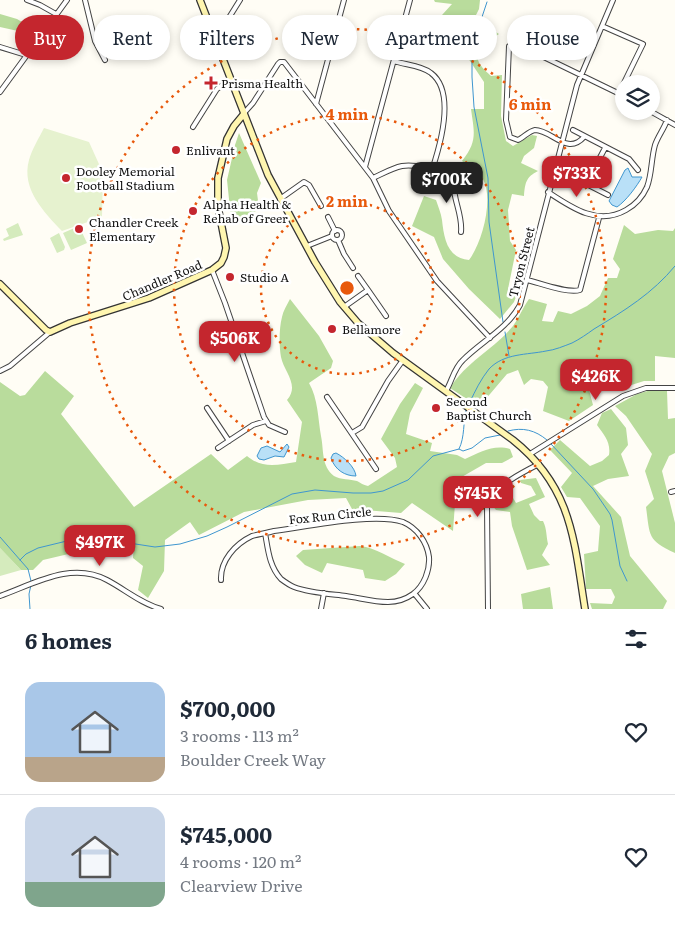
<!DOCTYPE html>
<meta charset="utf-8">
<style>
body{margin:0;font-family:Literata,serif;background:#f6f6f7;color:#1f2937;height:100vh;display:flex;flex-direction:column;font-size:19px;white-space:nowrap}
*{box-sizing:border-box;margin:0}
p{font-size:16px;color:#747a83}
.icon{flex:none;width:28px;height:28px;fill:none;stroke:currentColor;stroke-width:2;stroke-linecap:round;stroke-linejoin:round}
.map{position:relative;height:609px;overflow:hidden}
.details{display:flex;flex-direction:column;background:#fff;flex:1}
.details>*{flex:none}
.top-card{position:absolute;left:15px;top:15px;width:645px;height:45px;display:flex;gap:10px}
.fabs{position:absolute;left:615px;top:75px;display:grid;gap:10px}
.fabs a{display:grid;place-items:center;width:45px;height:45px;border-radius:50%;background:#fff;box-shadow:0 2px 8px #0003;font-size:25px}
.price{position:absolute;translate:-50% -42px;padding:0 11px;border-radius:10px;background:#c4262e;color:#fff;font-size:16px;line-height:32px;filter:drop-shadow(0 1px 2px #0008)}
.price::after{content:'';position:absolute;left:50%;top:30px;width:15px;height:11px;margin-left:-8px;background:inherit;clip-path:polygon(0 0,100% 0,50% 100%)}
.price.selected{background:#222;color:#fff}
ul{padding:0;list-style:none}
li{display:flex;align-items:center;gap:15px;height:125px;padding:0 25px}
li+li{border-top:1px solid #e0e1e3}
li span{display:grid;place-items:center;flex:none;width:140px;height:100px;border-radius:15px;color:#555}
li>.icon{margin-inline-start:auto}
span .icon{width:60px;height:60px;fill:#fffc;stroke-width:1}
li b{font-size:21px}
h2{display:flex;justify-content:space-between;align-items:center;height:60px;padding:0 25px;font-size:21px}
.chip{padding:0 18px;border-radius:22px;background:#fff;box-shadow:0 2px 8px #0003;font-size:18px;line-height:45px}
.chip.selected{background:#c4262e;color:#fff}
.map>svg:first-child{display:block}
</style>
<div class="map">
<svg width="675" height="609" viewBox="0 0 675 609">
<rect width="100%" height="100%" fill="#fffdf5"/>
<path fill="#d5ebbd" d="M18 223 23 235 4 241 3 239 9 236 6 229Z
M79 226 87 243 71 250 63 233Z
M59 233 65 247 64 250 57 253 50 238Z
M0 548 21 570 0 576Z"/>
<path fill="#b9dc9c" d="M434 0H480L479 9 474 19 499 34 488 41 485 53 476 51C477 63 482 68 491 76L502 75 501 116 506 141 513 146 532 135 537 136 534 148 524 156 521 163 538 171C526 177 525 183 524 196L512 194 508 210 510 241 516 250 508 289 517 294 514 302 500 319 469 289 443 259 434 237 412 226 424 196 436 200C438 206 441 213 442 220 444 238 447 258 469 260 482 243 494 199 483 179 479 172 468 166 462 161 478 141 474 132 471 109H484V82L468 58 460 37 452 33H446L435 54 427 50 432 25 440 21 442 15 452 4 435 2Z
M0 14 17 19 27 25 18 31 0 27Z
M239 133 261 183 257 193 259 208 250 216 231 218 227 180 235 145Z
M624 225 635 234 658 230 673 231 675 228V358L655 356V381H644L622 388C611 370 607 364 584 371L593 405 569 421 543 411 548 387 543 381 531 379 524 385 518 370 507 374 479 407 450 388C467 361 493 350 513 326 519 318 523 307 529 299L547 304 542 321 553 322 558 311 571 314 587 306 600 296 608 278H617L620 269 613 259Z
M290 299 319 336 333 361 331 368 309 383C318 398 318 419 321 436 324 450 321 466 334 476 341 480 350 479 357 481 361 483 363 485 368 486L397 467 395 458 381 439 400 404 415 383 423 388 410 413 406 434 432 443 430 451 457 455 465 459C480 452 494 444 510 449L513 457 502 463H486L460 478 456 490 453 531 412 503 401 513 352 509 346 498 308 500 244 512 199 535 190 522 165 540 164 571 148 598 138 590 143 566 133 558 134 542 112 535 102 544 77 552 43 560 33 570H21L0 548V382L20 396 25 395 45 371 74 396 61 414 134 507 211 454 228 470 247 456C262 469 278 465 296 462L302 422 287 400C300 385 284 372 281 357 279 346 279 328 282 317 283 311 287 305 290 299Z
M651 390 667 391 668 419 675 418V453L669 456 662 471 675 523V553C647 540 650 536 646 507L654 499 645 471 652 454 626 416 615 406 637 394Z
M611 409 626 428 628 445 621 454 629 476 608 479 593 486 621 517 630 556 667 601 663 609H592L590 603 612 604 615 597 611 589H586L584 554 598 551 600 526 580 498 567 497 561 487 572 473 550 450 560 440 590 466 602 461 609 455C611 442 604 435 597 425L602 413Z
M536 478 545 497 529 504 534 515 540 521H543C547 529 546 536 548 544L542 555 550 565 527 570 512 526 510 512 496 510 492 505 496 497 508 489 516 503 536 495 531 486 521 483 520 480Z
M360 546C376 548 390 558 405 564L396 574 385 581 365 578 363 570 327 563 322 573 305 565 296 556 303 550Z
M550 587 553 609H523L521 594Z"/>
<path fill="#e6f2cf" d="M44 128 89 142 103 173 102 217 62 231C44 212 21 189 29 160 32 149 39 138 44 128Z"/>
<path fill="#b9e0f7" stroke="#3f96cf" d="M143 40 154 41V49L151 56 149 57 138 53 140 41Z
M628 168 632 177H642C637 186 626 201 617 207L612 205 609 201 625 170Z
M287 444 289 447 284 457 275 456 264 460 259 459 257 456 261 448 267 446 280 452Z
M336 453C344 457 355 467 356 476 345 476 335 470 331 458L333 454Z"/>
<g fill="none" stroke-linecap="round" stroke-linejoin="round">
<path stroke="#3f96cf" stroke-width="1" d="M487 2 473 44 472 55V77L474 107 488 178 489 222 503 322
M505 332 509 356
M470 402C475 391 481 379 489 369 504 353 527 355 546 351 555 350 564 346 572 343 580 339 587 334 594 329 624 311 653 293 675 266
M508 431C523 427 535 430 547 440
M551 444 593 489 610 514 612 520 620 566 627 581
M459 449C465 437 463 422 466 410
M0 537 28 569 31 581
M20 560 26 554 38 548 75 539H103L155 547 180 544 207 536 227 527 292 494 315 490 353 493H371L383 491 408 480 433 456 459 449 463 451 472 448 485 438 500 435
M30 609 29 594 31 585"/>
<g stroke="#444" stroke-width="6">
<path id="street" d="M27 0 40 5 56 14
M85 0 95 41 105 60
M602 26 643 44 619 93
M215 40 240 0
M0 47 26 55
M394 61C405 65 421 65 431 73 456 92 440 146 432 170
M0 92 67 0
M316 104 344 0
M650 111 675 125
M244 113 253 103 278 64 280 62H284L373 178 389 211 437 281 490 338
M193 127 217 89 230 80
M573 130 629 159 638 170
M584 137C567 156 552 130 535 130 529 131 523 138 518 140L510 137 506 120 509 46 514 44 521 46 624 96
M365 167 410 0
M565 173 608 195
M454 177C451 197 463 213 461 232
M373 178C382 174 392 168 402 166 422 163 445 175 464 180
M586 184 605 148
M548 192C572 208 598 226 626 210 635 205 643 196 647 187 652 174 651 159 655 145 658 136 664 129 667 120
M280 199 304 182 309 185 321 206
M328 217 335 231
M332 235a5 5 0 1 1 10 0a5 5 0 1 1-10 0Z
M338 240 344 254 353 268
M307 246 332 236
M212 270 225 303 264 417 269 425 285 432
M358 276 368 290
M527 280C540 283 568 294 580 290L599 218
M344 307 368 290 386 316
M0 371 10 366 50 332
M446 391C452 381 454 368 463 360 482 341 507 329 520 305L577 85 613 0
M327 397 376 469
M207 408 229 441
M352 433 362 427 388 381 403 360
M218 448 253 425 266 421
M530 454 623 396 646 388H675
M671 492 675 491
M221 580C220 561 235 544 252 536 259 534 267 533 274 531 305 527 375 512 403 522 417 528 427 542 429 557 430 570 424 586 413 594 406 599 397 602 388 602 374 602 360 598 346 596 330 594 310 593 294 587 289 585 285 582 281 579 269 566 268 549 265 533
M414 593 427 609
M0 596C34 584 71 561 107 580 126 590 140 603 161 609
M321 609 324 593
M488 609 487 506C491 488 523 472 539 464"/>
</g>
<g stroke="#333" stroke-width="8">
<path id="secondary" d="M200 0 268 175 315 262 340 302 358 323 393 353 513 440C572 487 574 540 585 609
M0 284 46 330 50 332 70 323 149 298 212 270 221 263 224 257 226 248 218 207V178L227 139 234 126 243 115"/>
</g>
<use href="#street" stroke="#fff" stroke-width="4"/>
<use href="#secondary" stroke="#fff6b0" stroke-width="5.5"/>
</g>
<g fill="none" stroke="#e8590c" stroke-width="2.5" stroke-dasharray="2.5 5">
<circle cx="347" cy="288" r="86"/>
<circle cx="347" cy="288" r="173"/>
<circle cx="347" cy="288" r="259"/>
</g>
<g fill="#c4262e" stroke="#fff" stroke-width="2">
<path d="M208.5 75.5h5v5h5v5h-5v5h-5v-5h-5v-5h5z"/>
<circle cx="176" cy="150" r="5"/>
<circle cx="66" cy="178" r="5"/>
<circle cx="193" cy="211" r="5"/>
<circle cx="79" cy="229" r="5"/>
<circle cx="230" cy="277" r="5"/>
<circle cx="332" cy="329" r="5"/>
<circle cx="436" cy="408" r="5"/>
</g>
<g text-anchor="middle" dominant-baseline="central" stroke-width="5" stroke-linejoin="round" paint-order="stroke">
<g font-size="12" fill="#111" stroke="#fff" text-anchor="start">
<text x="221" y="83">Prisma Health</text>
<text x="186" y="150">Enlivant</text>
<text x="76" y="171">Dooley Memorial<tspan x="76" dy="14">Football Stadium</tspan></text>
<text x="203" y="204">Alpha Health &amp;<tspan x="203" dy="14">Rehab of Greer</tspan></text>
<text x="89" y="222">Chandler Creek<tspan x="89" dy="14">Elementary</tspan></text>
<text x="240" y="277">Studio A</text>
<text x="342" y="329">Bellamore</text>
<text x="446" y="401">Second<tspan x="446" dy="14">Baptist Church</tspan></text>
</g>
<g font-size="12" fill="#111" stroke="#fff">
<text transform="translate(521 262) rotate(-76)">Tryon Street</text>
<text transform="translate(162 280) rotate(-23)">Chandler Road</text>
<text transform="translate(330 515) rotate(-6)">Fox Run Circle</text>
</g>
</g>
<circle cx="347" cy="288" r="8" fill="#e8590c" stroke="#fff" stroke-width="2.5"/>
<g font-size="15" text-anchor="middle" font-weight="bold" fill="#e8590c" stroke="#fff" stroke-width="5" stroke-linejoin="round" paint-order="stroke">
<text x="530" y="110">6 min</text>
<text x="347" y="120">4 min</text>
<text x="347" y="207">2 min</text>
</g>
</svg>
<div class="fabs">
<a><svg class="icon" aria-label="layers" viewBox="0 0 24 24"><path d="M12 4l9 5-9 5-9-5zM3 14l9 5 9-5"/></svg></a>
</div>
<b class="price" style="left:577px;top:198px">$733K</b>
<b class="price selected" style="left:447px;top:204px">$700K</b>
<b class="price" style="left:235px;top:363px">$506K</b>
<b class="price" style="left:596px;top:401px">$426K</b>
<b class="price" style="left:478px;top:518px">$745K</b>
<b class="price" style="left:100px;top:567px">$497K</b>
<div class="top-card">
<a class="chip selected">Buy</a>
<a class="chip">Rent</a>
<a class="chip">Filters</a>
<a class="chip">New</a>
<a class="chip">Apartment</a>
<a class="chip">House</a>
</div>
</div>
<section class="details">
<h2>6 homes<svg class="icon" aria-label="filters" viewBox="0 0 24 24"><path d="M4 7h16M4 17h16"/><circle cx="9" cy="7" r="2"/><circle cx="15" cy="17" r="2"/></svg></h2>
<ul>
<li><span style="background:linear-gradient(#a9c7e8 75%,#b9a48a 0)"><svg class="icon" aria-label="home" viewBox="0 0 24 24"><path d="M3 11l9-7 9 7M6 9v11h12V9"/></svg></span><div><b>$700,000</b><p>3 rooms · 113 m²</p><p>Boulder Creek Way</p></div><svg class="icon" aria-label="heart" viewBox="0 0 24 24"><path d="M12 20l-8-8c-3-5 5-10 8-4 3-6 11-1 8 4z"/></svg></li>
<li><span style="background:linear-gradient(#c9d6e8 75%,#7fa58c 0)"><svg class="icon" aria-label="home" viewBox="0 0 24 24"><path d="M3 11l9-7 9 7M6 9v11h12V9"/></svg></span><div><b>$745,000</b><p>4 rooms · 120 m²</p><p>Clearview Drive</p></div><svg class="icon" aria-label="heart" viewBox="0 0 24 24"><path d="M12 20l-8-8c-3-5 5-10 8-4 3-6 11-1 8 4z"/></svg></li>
</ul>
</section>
